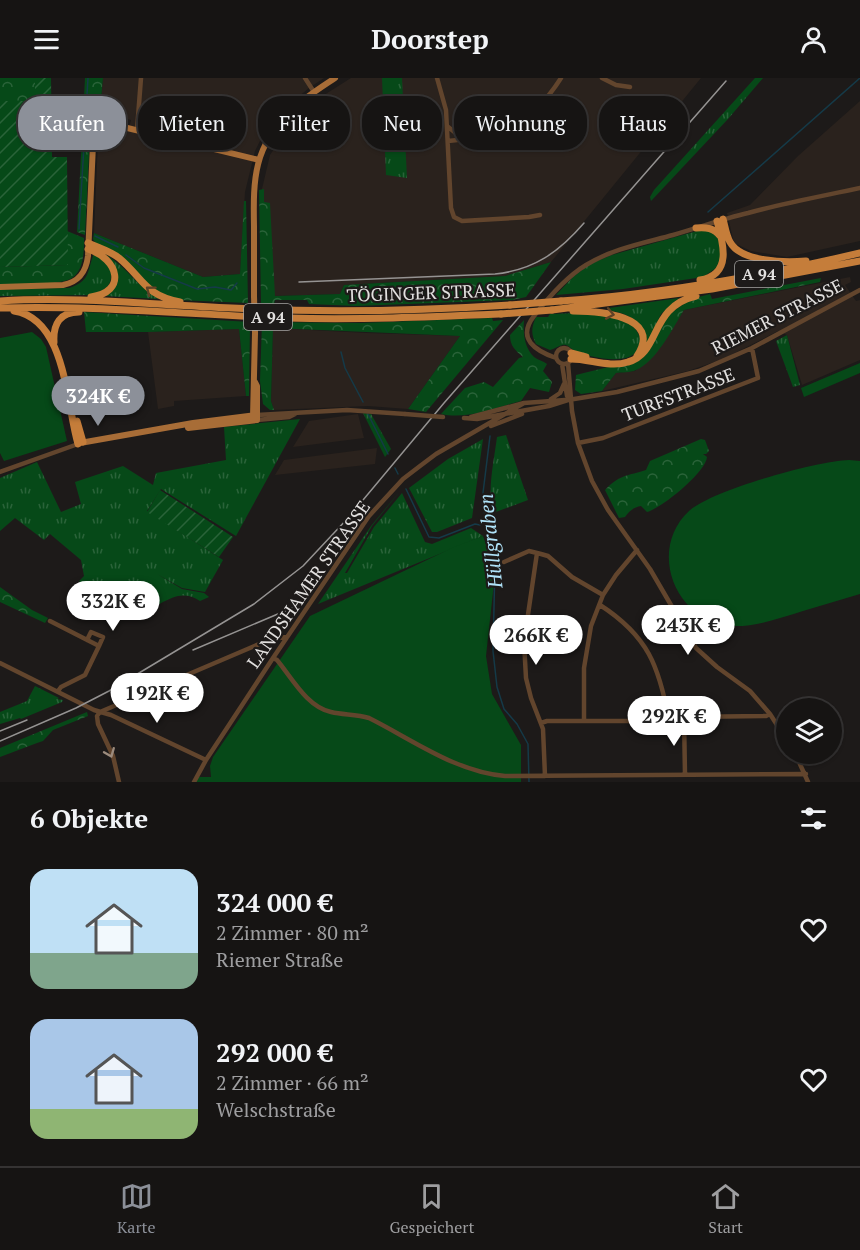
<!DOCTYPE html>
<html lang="de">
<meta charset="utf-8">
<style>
body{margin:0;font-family:"PT Serif",serif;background:#232121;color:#f1f3f6;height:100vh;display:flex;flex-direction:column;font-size:22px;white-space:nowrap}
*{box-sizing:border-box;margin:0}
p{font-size:20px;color:#9e9ea0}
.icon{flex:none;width:33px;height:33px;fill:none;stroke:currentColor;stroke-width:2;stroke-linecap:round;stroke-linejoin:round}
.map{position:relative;height:704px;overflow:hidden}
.side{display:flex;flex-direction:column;background:#161413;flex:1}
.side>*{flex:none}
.banner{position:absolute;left:18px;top:18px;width:825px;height:54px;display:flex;gap:12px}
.tools{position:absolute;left:776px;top:620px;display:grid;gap:12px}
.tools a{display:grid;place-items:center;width:66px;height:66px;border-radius:50%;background:#161413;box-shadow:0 2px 4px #0004,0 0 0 2px #353333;font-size:30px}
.price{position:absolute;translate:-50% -51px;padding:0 14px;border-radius:21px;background:#fff;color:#222;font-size:20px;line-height:39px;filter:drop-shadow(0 2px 3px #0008)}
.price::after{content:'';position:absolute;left:50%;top:36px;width:18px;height:14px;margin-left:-9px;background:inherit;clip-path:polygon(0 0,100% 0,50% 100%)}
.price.current{background:#8c9099;color:#fff}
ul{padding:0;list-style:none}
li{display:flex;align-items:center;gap:18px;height:150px;padding:0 30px}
li span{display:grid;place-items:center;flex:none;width:168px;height:120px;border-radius:18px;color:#555}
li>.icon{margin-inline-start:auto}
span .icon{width:72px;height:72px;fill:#fffc;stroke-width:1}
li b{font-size:26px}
h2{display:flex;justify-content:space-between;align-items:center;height:72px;padding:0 30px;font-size:26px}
.chip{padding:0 21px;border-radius:24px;background:#161413;box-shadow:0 2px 4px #0004,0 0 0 2px #353333;font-size:21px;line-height:54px}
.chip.current{background:#8c9099;color:#fff}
header{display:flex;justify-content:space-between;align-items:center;height:78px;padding:0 30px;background:#161413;font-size:27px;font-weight:600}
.dock{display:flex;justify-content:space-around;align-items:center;height:84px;border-top:2px solid #353333;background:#161413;font-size:16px;color:#9e9ea0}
.dock a{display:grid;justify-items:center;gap:3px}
.dock .current{color:#8c9099}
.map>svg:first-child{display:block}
</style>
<header><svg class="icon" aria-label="menu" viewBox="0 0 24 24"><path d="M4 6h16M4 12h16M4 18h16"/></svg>Doorstep<svg class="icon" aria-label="person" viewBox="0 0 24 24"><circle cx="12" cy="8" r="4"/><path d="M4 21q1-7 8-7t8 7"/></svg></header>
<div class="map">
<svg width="860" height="704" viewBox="0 0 860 704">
<defs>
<pattern id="grass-tufts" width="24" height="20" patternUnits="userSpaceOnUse" patternTransform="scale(1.5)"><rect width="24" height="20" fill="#064918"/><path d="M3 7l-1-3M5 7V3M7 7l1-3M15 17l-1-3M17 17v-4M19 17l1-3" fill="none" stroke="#2a6339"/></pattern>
<pattern id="forest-crowns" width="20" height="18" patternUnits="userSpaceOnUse" patternTransform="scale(1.5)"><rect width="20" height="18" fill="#064918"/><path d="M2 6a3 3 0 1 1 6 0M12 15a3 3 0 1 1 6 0" fill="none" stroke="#2a6339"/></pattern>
<pattern id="garden-furrows" width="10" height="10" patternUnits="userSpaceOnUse" patternTransform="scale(1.5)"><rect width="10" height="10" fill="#064918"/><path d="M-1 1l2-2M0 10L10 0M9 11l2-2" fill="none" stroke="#2a6339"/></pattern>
</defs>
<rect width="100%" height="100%" fill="#1d1a19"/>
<path fill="#2a221d" d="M103 0H324L309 10 276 37 264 55 255 73 245 114 240 196 203 199 94 155 98 62 107 52 114 50 128 53 131 42 100 35Z
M351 0H701L551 184 505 198 344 207 340 216 273 218 262 111 270 77 297 37 313 24Z
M860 23V163L787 179 751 173 734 165 727 135 750 127 798 78Z
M850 199 851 204 845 207 856 223 860 222V282L802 307 787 257 778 253 723 281 688 293 602 313 616 295 635 293 660 270 684 232Z
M273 250 367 255 460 258 408 331 368 328 274 332 271 323Z
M239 251 246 318 174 323V328L158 331 148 254Z
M358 336 364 360 293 369 309 343Z
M377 370 375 386 275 397 284 382Z"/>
<path fill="url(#grass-tufts)" d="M382 0H402L407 100 386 97Z
M755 0H763L728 41 651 123 650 119 654 112Z
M704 151 716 156 720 163 721 180 716 190 703 199 623 211 556 217 573 199 590 186 612 177Z
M95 171C125 184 133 206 159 221L105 218C112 210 119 192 111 182 107 177 101 174 95 171Z
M94 175 110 187C113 206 110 210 92 217L0 218V211L69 210C91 203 87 193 94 175Z
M679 220 661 236 644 272C641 248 638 237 611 233L609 230Z
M579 235C589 236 601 235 612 237 627 241 648 255 637 273 626 288 589 279 575 273 571 271 568 266 563 267 558 268 554 271 550 272L536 266C531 256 531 250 536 239H548L550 236Z
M787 257 800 307 793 309 776 263Z
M363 335 371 336 391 371 385 379Z
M300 341 236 458 161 411 147 433 223 482 205 514 182 510 157 496 182 511 204 515 209 519 200 523C177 507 160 530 138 536 128 538 114 534 104 533L102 525 79 503 84 498 81 482 50 456 44 462 15 440 0 453V400L37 384 61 434 81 426 75 404 123 388 153 407 156 395 226 382 224 349Z
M506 357 528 422 493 435C487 412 494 383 497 359Z
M483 361 472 440 437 454H432L409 410 448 381Z
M400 413 372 448 345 495H347L374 449 402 415 425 464 432 466 471 450 483 458 318 526 371 448Z
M35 608 59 620 57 621 63 622 62 624 21 641 20 640 0 646V634L27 623Z"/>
<path fill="url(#forest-crowns)" d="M0 0H35V23H0Z
M85 0H103L99 44 90 56 85 157 77 154Z
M264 111V124L270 125 275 218 340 216 344 207 505 198 551 184 526 219 512 222 356 228 309 226 307 222H275L274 226 261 225 259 112Z
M244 123H246L248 225 177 222 162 217 96 166 93 161 94 155 203 199 240 196Z
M67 153 84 160C84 173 84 192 72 200 60 208 15 206 0 206V189L67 187Z
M821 200 820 204 684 232C673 250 656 284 636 292 630 295 622 294 616 295L602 313 581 316 575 312 576 297C585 295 595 292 604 290 619 287 632 290 644 278L665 239 691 221 710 216 712 221Z
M84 234 250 244 249 318H246L239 251 148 254H86Z
M492 240 493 243 503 242 426 334 408 331 460 258 273 250 271 323 274 332H270L263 326 260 303 262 244 360 245Z
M524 242C523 254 524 270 534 279 538 282 543 283 547 286L543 293 552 304 549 314 530 310 521 323C496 329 468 342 441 336L465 310 484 304 493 309 519 280 523 279C515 272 510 268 510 257Z
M701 361 705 362 709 373 706 376H703L707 379C706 394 662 430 647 434L641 428C634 429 629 433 625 439L619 440 605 412C620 396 628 398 646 392L650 383Z
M0 509 32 532 48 540 45 545 0 524Z
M87 634 88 638 53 652 43 663 37 665 0 679V670Z"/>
<path fill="url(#garden-furrows)" d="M35 0H51L52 79H67L68 187 0 189V23H35Z
M160 412 233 459 219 479 147 434Z"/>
<path fill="#064918" d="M32 254 41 261 46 269 67 363 4 383 0 375V260Z
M860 285V295L804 319 801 310Z
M849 382 860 383V516C841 522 822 527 803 533 780 540 756 549 732 548 675 544 647 472 689 433 712 412 817 383 849 382Z
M483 458 493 485 495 496 486 578 492 616 521 667V704H196L198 699H211L210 688 213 679 310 538 454 469Z"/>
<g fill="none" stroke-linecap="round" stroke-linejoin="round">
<path stroke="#153a48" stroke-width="1.5" d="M708 134 860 0
M79 151 88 0
M95 158 118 169
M126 177 144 190 197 211 215 209 231 212 237 205
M341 274 345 290 363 324
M368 336 388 376
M490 358 482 423 495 485 493 573 497 609 504 631 517 646 528 666 529 704
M395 390 398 396
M406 411 429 459 439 460 475 446 480 447"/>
<path stroke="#62452d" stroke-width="4.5" d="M305 0 314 14
M437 0 446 32 451 130 454 139 462 143 529 139 540 137
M602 0 616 7 630 9
M447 48 463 61
M137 52 141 0
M448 63C500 58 532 46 561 0
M556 278a8 8 0 1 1 16 0a8 8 0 1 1-16 0Z
M556 280C536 273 516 261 534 238 548 220 566 199 586 187 612 171 644 165 673 157 698 150 722 141 748 135 785 125 823 118 860 110
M568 285 572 333 578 365 592 403 608 432 650 491 696 570 717 589 750 613 770 636 786 661
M562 286 567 318 570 322
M551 321 560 315 564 306
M257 337 347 332 405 336
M471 339 524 325 565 322
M464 340 477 341 549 328 568 322 617 314 699 293 752 270 860 212
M257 342 289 339 295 336
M491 348 522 336
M578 365 603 360 758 300 752 270
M0 394 78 366
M537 475 524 564 526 600 531 620 543 651 545 698
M504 484 529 473 541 476 548 478 572 499 603 517
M600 527C648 558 659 588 669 642
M50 543 99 568 85 597 61 609 58 613
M87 562 91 554 103 559 99 568
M273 580 277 582C292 600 307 629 331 634 344 637 356 636 369 640 413 662 456 694 505 698L806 696
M0 585 94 632 111 637 206 682
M100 634 271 561 287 559
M100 634 97 638 98 646 113 678 119 704
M684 639 685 697
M584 643V590L591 548 603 517 616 497 637 472
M541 645 547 643H661L684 639 766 638 770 636
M795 675 808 704
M194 704 206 682 273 580 369 438 403 401 420 388 436 376 524 325"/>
<path stroke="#a86d37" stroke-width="6" d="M0 209 63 207C79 204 86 194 88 178L93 66C96 54 102 46 115 47L259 82
M254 218C254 195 254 171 254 148 253 100 254 69 290 33 304 20 320 10 335 0
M253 339 255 255
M188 350 257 342V308L255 304
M80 365 193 345 257 337"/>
<path stroke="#c57d3a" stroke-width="7" d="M723 141C725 148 726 157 730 164 741 184 785 185 806 183
M696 150C706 149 714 150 720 158
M88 165C99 170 110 173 119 180 143 200 144 217 180 224
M88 171C119 181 127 214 91 219
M700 202C733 197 723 164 717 143
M0 223C77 218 155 227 232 230 325 235 417 233 510 227
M561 223C661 216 762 198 860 175
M0 230C96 227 191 237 287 240 358 242 429 239 501 236
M552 232 712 211 860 183
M14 233C66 241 66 325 78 366
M573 233C596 233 664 237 637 278
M54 264C53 246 60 234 79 234
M571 275 586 279
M571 281C590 281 610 290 628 284 661 275 649 229 696 218
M77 343 83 364"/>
<path stroke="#959392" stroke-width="1.5" d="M299 204 495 196C534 192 559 174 584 145
M193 572 292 530
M0 653 27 642
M0 663 76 630 109 613 254 526 303 488 348 440 444 325 726 3"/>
<path stroke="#62452d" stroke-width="4.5" d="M405 336 443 339"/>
<path stroke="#a86d37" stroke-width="6" d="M254 218 255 255"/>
<path stroke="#c57d3a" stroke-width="7" d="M510 227 561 223
M501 236 552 232"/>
</g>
<defs><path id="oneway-chevron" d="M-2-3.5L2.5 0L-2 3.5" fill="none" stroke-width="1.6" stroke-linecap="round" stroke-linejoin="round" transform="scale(1.5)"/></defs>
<g stroke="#604226">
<use href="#oneway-chevron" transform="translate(150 212) rotate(-143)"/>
<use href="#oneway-chevron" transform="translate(610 236) rotate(11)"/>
</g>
<use stroke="#9c8b7d" href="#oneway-chevron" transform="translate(110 675) rotate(68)"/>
<g text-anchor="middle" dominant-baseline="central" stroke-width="4.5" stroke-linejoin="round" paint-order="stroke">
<g fill="#1d1a19" stroke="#a7a5a4" stroke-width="1.5">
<rect x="735" y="183" width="48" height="26" rx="4.5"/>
<rect x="244" y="226" width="48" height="26" rx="4.5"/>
</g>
<g font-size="16" font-weight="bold" fill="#e2e0df">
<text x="759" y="196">A 94</text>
<text x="268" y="239">A 94</text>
</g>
<g font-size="18" fill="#e2e0df" stroke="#1d1a19">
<text transform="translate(431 214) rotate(-2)">TÖGINGER STRASSE</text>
<text transform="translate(777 238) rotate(-27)">RIEMER STRASSE</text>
<text transform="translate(678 316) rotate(-21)">TURFSTRASSE</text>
<text transform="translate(308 506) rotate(-55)">LANDSHAMER STRASSE</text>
</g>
<g font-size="20" font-style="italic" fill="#b0e3f9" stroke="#1d1a19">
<text transform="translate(490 463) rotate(-96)">Hüllgraben</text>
</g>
</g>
</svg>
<div class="tools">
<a><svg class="icon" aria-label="layers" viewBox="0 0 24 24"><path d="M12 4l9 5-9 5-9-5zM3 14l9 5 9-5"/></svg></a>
</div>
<b class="price current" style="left:98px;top:349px">324K €</b>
<b class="price" style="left:113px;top:554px">332K €</b>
<b class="price" style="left:688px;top:578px">243K €</b>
<b class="price" style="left:536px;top:588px">266K €</b>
<b class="price" style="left:157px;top:646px">192K €</b>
<b class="price" style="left:674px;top:669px">292K €</b>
<div class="banner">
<a class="chip current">Kaufen</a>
<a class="chip">Mieten</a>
<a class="chip">Filter</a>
<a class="chip">Neu</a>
<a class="chip">Wohnung</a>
<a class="chip">Haus</a>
</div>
</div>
<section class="side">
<h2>6 Objekte<svg class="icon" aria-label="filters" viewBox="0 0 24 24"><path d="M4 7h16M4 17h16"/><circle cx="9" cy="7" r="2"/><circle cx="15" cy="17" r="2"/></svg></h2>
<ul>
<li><span style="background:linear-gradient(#bfe0f5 70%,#7fa58c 0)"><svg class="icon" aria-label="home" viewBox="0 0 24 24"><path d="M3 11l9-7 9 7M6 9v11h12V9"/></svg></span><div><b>324 000 €</b><p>2 Zimmer · 80 m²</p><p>Riemer Straße</p></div><svg class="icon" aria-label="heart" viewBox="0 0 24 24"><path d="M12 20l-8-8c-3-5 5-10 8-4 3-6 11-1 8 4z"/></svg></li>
<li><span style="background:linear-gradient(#a9c7e8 75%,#8fb573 0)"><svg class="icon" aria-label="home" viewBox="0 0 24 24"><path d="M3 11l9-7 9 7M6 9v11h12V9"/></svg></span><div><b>292 000 €</b><p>2 Zimmer · 66 m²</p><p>Welschstraße</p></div><svg class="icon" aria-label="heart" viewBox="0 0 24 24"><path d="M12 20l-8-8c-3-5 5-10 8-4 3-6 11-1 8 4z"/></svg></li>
</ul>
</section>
<nav class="dock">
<a class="current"><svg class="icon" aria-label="map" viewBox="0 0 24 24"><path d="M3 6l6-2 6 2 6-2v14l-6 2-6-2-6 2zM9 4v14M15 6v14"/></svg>Karte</a>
<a><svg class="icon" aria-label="saved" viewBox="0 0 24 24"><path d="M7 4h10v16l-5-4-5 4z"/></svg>Gespeichert</a>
<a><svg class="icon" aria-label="home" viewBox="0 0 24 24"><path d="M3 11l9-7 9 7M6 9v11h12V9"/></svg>Start</a>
</nav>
